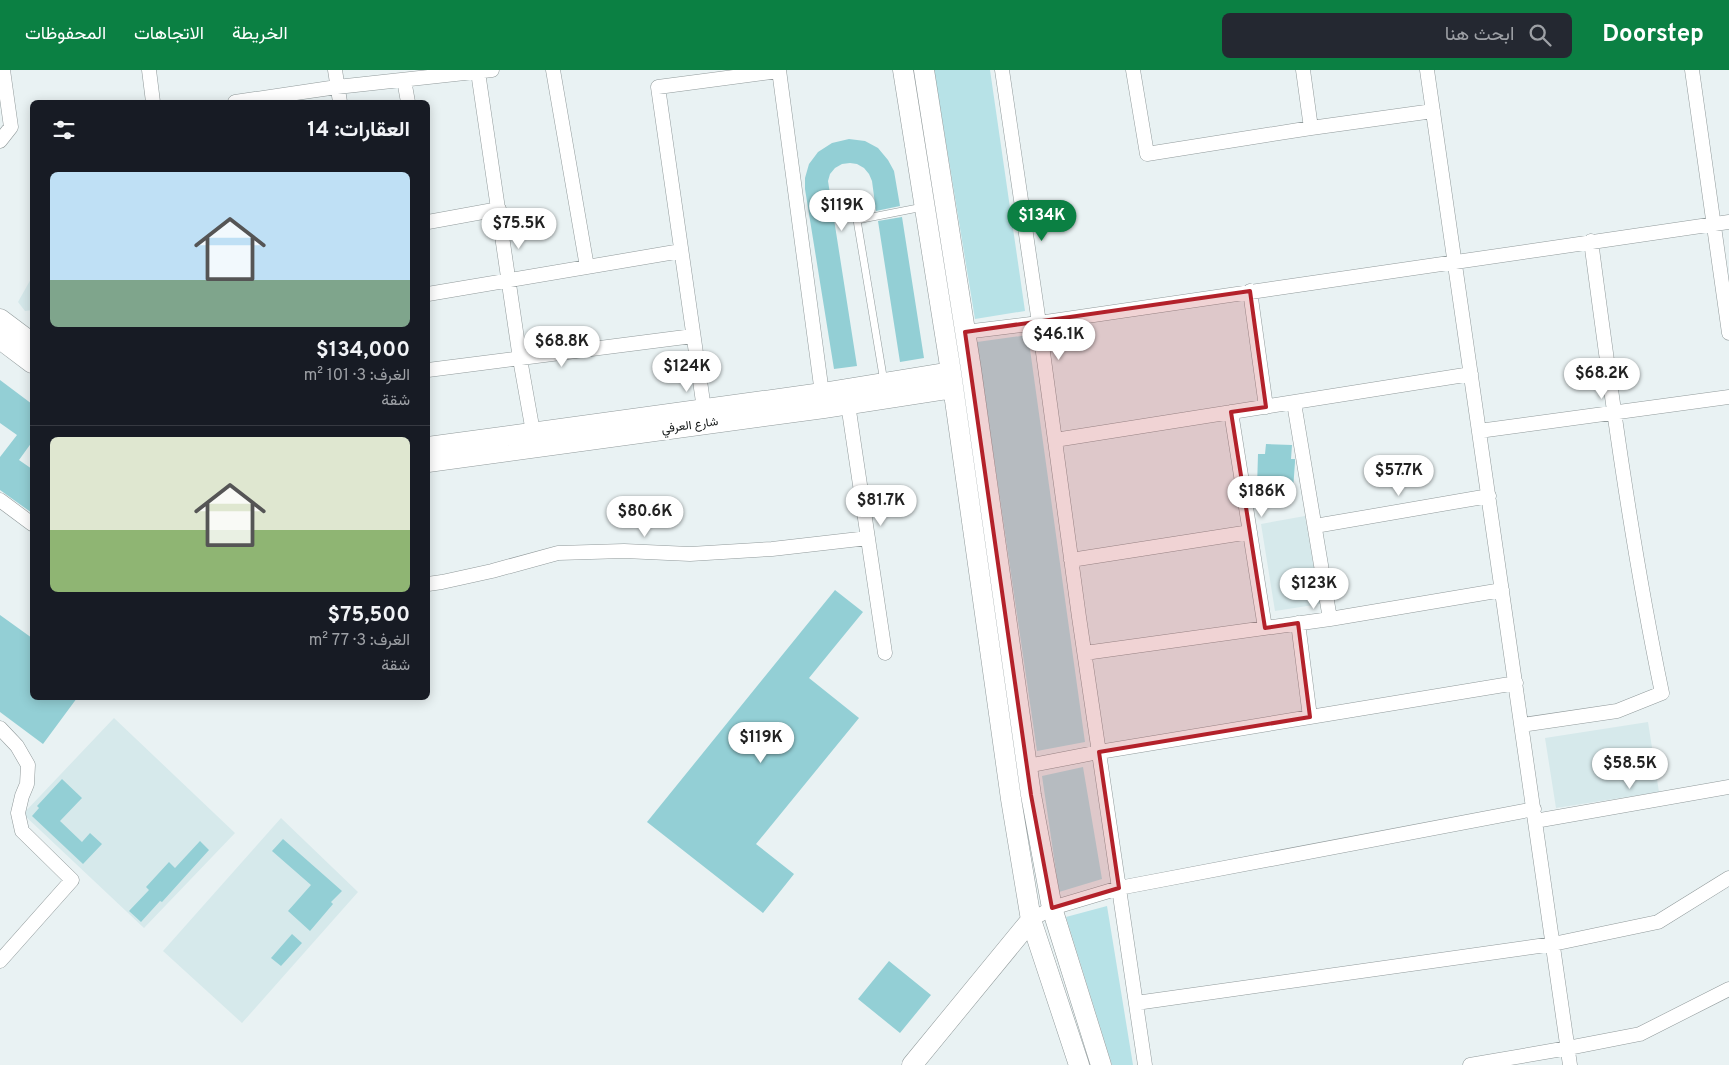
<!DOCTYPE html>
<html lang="ar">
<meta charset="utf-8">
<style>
body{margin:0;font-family:Overpass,Vazirmatn,sans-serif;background:#242831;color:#f1f3f6;direction:rtl;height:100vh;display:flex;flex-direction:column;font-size:19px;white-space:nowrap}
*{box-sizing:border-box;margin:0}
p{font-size:16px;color:#9ea1a6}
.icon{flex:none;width:28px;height:28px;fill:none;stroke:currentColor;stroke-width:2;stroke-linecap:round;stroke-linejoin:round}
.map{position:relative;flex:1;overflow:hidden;direction:ltr}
.details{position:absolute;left:30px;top:30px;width:400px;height:600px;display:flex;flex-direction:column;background:#171b24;border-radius:8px;box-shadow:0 2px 12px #0003;direction:rtl}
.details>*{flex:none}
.price{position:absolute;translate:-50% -42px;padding:0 11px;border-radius:18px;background:#fff;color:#222;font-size:16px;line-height:32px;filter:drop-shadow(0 1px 2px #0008)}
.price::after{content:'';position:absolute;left:50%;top:30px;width:15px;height:11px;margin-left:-8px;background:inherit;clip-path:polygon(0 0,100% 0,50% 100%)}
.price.current{background:#0b8043;color:#fff}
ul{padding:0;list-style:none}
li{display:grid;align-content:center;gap:10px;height:265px;padding:0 20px}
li+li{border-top:1px solid #363941}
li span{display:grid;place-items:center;height:155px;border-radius:8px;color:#555}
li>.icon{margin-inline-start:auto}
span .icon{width:90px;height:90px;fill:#fffc;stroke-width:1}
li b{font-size:21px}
h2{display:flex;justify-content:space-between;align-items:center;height:60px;padding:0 20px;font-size:21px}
header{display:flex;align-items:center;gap:30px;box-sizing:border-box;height:70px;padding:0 25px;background:#0b8043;color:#fff}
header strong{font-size:24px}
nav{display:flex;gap:28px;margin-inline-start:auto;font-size:18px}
.search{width:350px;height:45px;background:#242831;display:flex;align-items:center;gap:12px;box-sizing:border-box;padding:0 18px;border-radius:8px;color:#9ea1a6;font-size:19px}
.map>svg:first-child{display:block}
</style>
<header>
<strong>Doorstep</strong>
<div class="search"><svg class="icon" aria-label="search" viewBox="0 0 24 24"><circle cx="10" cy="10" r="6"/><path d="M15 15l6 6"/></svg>ابحث هنا</div>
<nav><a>الخريطة</a><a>الاتجاهات</a><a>المحفوظات</a></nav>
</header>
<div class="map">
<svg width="1729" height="995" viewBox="0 0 1729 995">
<rect width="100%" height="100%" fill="#e9f2f3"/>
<path fill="#d6e9eb" d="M32 207V240L25 241 18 232Z
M1305 446 1320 534 1275 541 1261 454Z
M114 648 235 763 144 858 23 744Z
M1648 652 1659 722 1556 738 1545 668Z
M281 748 358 822 242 953 163 881Z"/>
<path fill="#b7e2e7" d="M934 0H990L1025 241 975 249Z
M1028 265 1085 672 1037 681 977 272Z
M1083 697 1102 809 1059 822 1042 706Z
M1107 836 1133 995H1112L1066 847Z"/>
<path fill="#93cfd5" d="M849 69 865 71 878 78 888 90 894 101 900 136 876 141 872 111 869 104 864 98 857 94 850 93 842 94 835 98 830 104 828 111 857 296 834 299 805 119V108L809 94 818 82 832 73Z
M902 147 924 288 900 292 878 151Z
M0 310 32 334V372L19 390 32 399V443L0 420V387L17 365 0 353Z
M1266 374 1292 375 1291 389H1295V392L1293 420 1257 418 1258 384H1265Z
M835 520 863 542 809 608 859 648 756 774 794 804 763 843 647 752Z
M0 545 32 568V628H77L43 674 0 642Z
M62 709 82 728 60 751 82 772 90 763 102 774 83 794 32 746 39 738 37 736Z
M283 769 342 821 331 832 333 834 310 861 288 841 311 815 272 781Z
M200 771 209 780 162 832 160 831 141 852 129 841 149 820 146 817 169 792 175 798Z
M292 864 302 873 281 896 271 888Z
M889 891 931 925 900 963 858 929Z"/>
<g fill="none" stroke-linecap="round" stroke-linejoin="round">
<g stroke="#919a9b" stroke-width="8">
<path id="lane" d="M884 312 857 150 923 137"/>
</g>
<g stroke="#919a9b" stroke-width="15">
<path id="street" d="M149 0 153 32
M335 0 340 32
M553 0 587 197
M779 0 823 331
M1133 0 1147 84 1311 58 1433 41
M1303 0 1311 58
M1427 0 1570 995
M1692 0 1729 263
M478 2 520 289 533 362
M404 10 408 32
M235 32 337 17 492 0
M0 71 11 57 3 0
M428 152 499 139
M1250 221 1266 337
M428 224 681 181
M965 262 1039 253 1002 0
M428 300 693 266
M1294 333 1330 549 1502 520
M848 334 885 583
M704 339 658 17 779 1
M1231 342 1265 558
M1479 361 1729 327
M1055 370 1471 304
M0 430 32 454
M1315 456 1489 426
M1071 490 1250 462
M428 514 442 512 492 501 558 483 624 481 690 484 772 479 868 468
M1298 553 1310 647
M1085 583 1330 549
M1522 655 1617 641 1662 623C1631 474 1611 323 1591 171
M0 658 17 676 28 695 27 714 22 726 18 743 22 761 72 810 0 891
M1027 696 1099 682 1516 613
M1535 751 1729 717
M1031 850 1052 838 1119 818 1534 739
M1136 933 1553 874 1658 852 1729 808
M1145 995 1079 547 1039 253 1729 152
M1470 995 1568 978 1640 964 1729 919"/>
</g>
<g stroke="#919a9b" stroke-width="21">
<path id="secondary" d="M903 0 951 302 1011 729 1031 850 1079 995
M924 0 971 299 1031 725 1052 838 1101 995
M0 249 32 273
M0 269 32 293
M428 377 822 323 951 302
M428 392 824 338 953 318
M912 995 1031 850"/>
</g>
<use href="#lane" stroke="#fff" stroke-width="7"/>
<use href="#street" stroke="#fff" stroke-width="14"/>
<use href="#secondary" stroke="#fff" stroke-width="20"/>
</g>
<path fill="#b3212a" fill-opacity="0.2" stroke="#b3212a" stroke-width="4" stroke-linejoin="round" d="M1250 221 1266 337 1231 342 1265 558 1298 553 1310 647 1099 682 1119 818 1052 838 1031 725 965 262Z"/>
<g text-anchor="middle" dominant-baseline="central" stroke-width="4" stroke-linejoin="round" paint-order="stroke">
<g font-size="12" fill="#0d1111" stroke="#fff">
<text transform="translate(690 356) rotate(-8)">شارع العرفي</text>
</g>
</g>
</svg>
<b class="price" style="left:842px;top:162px">$119K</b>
<b class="price current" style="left:1042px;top:172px">$134K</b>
<b class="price" style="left:519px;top:180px">$75.5K</b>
<b class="price" style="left:1059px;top:291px">$46.1K</b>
<b class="price" style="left:562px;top:298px">$68.8K</b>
<b class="price" style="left:687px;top:323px">$124K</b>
<b class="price" style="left:1602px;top:330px">$68.2K</b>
<b class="price" style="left:1399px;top:427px">$57.7K</b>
<b class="price" style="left:1262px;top:448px">$186K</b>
<b class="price" style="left:881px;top:457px">$81.7K</b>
<b class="price" style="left:645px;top:468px">$80.6K</b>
<b class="price" style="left:1314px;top:540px">$123K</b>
<b class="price" style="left:761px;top:694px">$119K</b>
<b class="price" style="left:1630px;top:720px">$58.5K</b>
<section class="details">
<h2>العقارات: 14<svg class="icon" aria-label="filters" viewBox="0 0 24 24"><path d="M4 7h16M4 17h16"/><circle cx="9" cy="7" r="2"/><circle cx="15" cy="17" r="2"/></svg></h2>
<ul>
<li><span style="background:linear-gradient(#bfe0f5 70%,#7fa58c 0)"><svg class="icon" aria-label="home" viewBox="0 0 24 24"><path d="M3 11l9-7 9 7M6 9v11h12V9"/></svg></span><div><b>$134,000</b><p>الغرف: 3 · 101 m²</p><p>شقة</p></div></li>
<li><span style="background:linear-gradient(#dfe7d0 60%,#8fb573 0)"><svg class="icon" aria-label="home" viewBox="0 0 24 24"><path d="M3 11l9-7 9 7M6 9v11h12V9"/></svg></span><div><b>$75,500</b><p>الغرف: 3 · 77 m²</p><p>شقة</p></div></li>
</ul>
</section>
</div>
